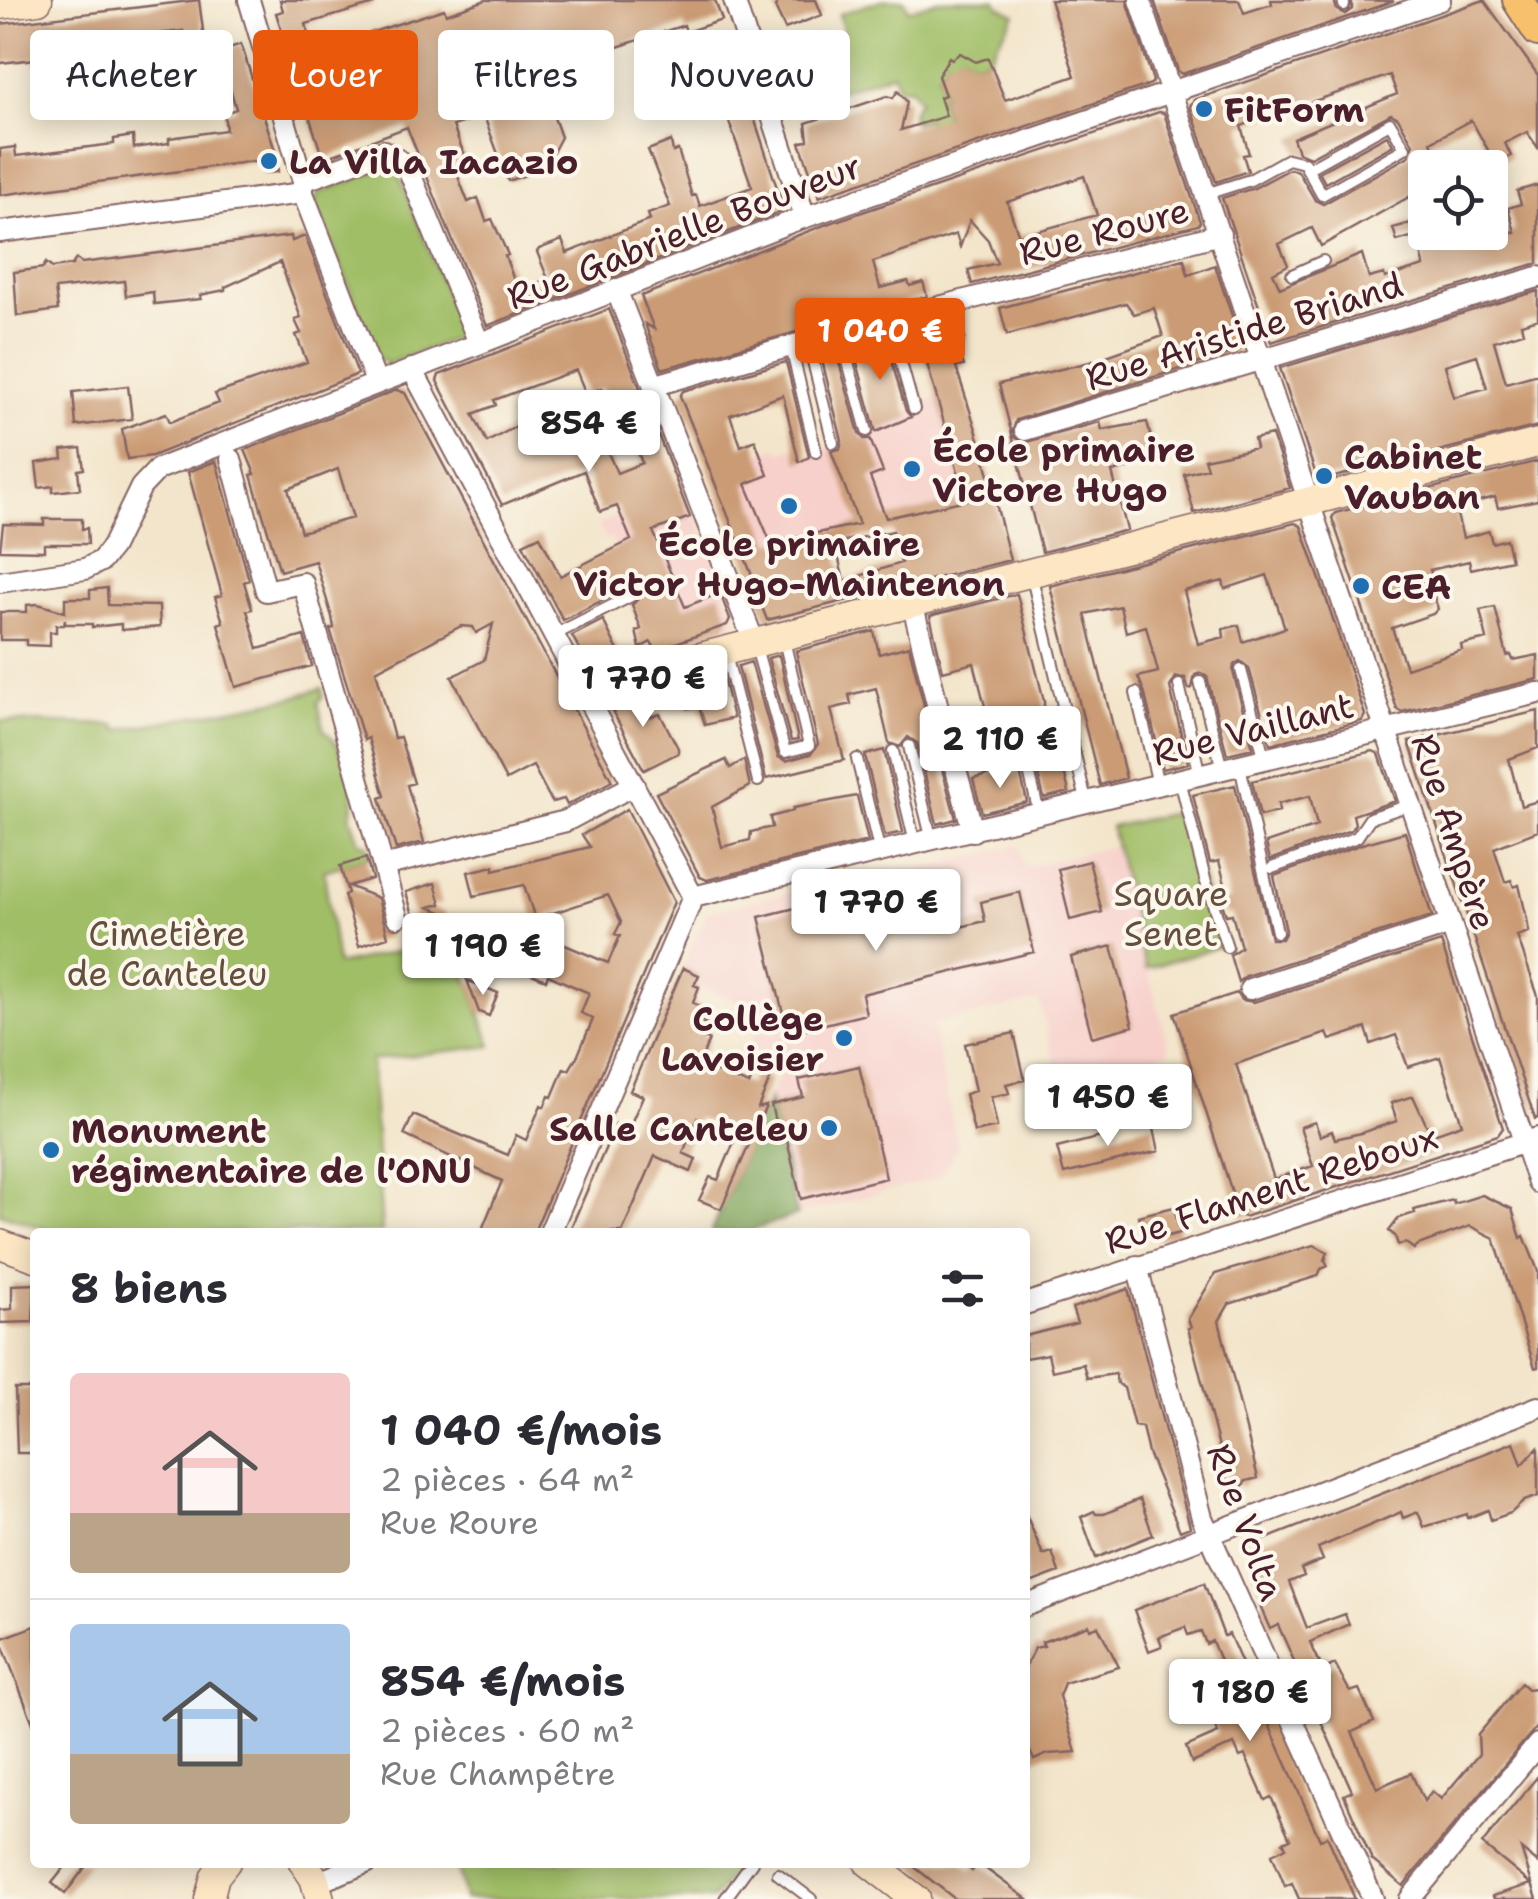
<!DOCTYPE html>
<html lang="fr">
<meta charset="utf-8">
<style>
body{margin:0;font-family:"Shantell Sans",sans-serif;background:#f2f2f3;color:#2b2b33;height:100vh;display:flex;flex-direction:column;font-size:38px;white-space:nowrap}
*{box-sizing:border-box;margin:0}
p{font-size:32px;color:#7c7c81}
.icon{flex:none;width:55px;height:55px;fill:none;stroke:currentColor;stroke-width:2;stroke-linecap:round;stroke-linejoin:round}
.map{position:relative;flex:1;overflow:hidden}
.details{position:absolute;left:30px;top:1228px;width:1000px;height:640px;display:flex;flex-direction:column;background:#fff;border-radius:10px;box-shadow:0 5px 25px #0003}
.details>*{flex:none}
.hud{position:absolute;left:30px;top:30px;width:1000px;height:90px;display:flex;gap:20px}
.controls{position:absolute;left:1408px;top:150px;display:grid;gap:20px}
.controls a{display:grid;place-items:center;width:100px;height:100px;border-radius:10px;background:#fff;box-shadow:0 5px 25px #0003;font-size:50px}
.price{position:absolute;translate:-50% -85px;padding:0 22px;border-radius:10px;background:#fff;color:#222;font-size:32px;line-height:65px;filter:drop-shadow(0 2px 5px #0008)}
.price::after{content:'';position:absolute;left:50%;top:60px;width:30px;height:22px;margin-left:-15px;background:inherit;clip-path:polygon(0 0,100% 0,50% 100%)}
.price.on{background:#ea580c;color:#fff}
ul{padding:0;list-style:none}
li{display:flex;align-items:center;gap:30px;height:250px;padding:0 40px}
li+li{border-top:2px solid #e1e1e2}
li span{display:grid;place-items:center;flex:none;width:280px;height:200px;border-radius:10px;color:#555}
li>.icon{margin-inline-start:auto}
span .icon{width:120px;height:120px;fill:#fffc;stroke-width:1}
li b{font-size:42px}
h2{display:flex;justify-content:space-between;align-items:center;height:120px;padding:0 40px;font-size:42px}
.tag{padding:0 35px;border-radius:10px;background:#fff;box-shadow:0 5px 25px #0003;font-size:35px;line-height:90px}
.tag.on{background:#ea580c;color:#fff}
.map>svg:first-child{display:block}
</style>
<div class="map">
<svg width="1538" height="1899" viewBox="0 0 1538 1899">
<rect width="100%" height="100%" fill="#fbf7ec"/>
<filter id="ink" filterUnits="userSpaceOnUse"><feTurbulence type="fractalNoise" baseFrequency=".01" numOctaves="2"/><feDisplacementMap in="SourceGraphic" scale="20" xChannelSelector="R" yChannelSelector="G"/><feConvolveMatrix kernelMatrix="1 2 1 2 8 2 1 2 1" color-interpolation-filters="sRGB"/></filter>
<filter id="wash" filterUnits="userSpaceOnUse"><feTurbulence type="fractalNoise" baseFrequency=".0048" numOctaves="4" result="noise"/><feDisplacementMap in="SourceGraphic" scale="40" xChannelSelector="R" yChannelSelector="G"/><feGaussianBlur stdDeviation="2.25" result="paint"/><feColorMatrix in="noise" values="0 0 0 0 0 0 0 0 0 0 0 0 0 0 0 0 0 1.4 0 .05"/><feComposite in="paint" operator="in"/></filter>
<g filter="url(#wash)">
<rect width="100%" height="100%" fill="#f3e5cb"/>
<path fill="#f7d0cb" d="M962 386 983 451 969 513 803 551 736 538 711 473 777 448 780 453 796 447 800 461Z
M692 503 736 619 730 634 663 651 657 630 621 557 611 537 606 539 598 524 618 515 625 530Z
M1019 845 1025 867 1115 846 1170 1052 1059 1080 1039 1000 932 1024 958 1147 940 1177 797 1215 769 1099 781 1071 759 1062 745 1004 695 984 698 975 682 968 706 913 856 877 864 904 922 888 919 870Z"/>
<path fill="#a0be66" stroke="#756e48" stroke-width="2.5" d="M883 0H904L908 10 939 0H996L998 5 1015 14 989 57 976 62 961 54 953 60 949 58 938 75 945 95 940 97 952 137 958 136 962 149 939 156 927 119 914 123 911 114 919 100 911 88 898 87 893 73 788 107 771 56 844 32 839 14Z
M387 167 397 170 460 329 456 338 388 364 378 359 315 202 318 193Z
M322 688 323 696 318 703 324 730C343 744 361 793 350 815L359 842 367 844 370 857 324 871 337 965 452 939 492 1046 371 1060 382 1232H55L0 1213V721L116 725 118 730 291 698Z
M1183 811 1221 946 1146 969 1111 827Z
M457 1863V1862L740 1863 713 1899H464Z"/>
<path fill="#80a55b" stroke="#656243" stroke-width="2.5" d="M769 1099 797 1215 747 1232H711Z"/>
<g id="blocks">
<path fill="#cb9b75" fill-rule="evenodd" d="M199 0 206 53 187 56 183 31 132 37 125 39V43L103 45 106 63 76 68 75 59 36 64V59L0 63V24Z
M280 0H373L374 4 306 24 314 51 444 9 446 14 486 0H715L722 20 686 32 684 25 538 73 561 137 550 158 553 166 508 181 484 116 453 126 470 169 457 174 468 202 478 198 486 221 492 219 508 255 505 256 518 291 548 279 537 252 539 249 562 240 567 253 650 220 648 214 670 206 648 150 671 141 673 152 678 150 692 196 696 195 700 206 752 187 724 108 732 106 726 89 743 84 783 206 780 212 487 326 407 127 323 159 276 13 283 11ZM375 49 390 96 356 106 354 100 346 102 342 88 332 91 325 65Z
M779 0H816L822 15 785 29 775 7Z
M1050 0H1127L1153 81 1151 84 819 197 800 143 808 140 806 123 887 96 893 98 898 91 907 102 901 130 946 116 940 97 945 95 938 76 949 57 952 59 960 53 976 62 988 58 1005 100 1075 76Z
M1154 0H1239L1244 13 1272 4 1271 0H1334L1337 10 1345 14 1352 9V0L1394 1 1182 74 1178 71Z
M1484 0 1538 75V148L1527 132 1505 143 1511 156 1496 164 1471 120 1431 142 1442 168H1425V188L1321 246 1312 228 1279 244 1288 265 1273 273 1280 288 1362 254 1369 278 1384 274 1385 278 1424 266 1418 235 1397 241 1393 228 1425 219V232H1515L1508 208 1521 204 1517 191 1538 185V263L1271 342 1222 198 1254 188 1290 169 1298 171 1315 200 1323 204 1409 156 1413 144 1398 118 1391 114 1310 157 1298 152 1293 138 1397 94 1390 75 1241 126 1249 154 1243 155 1248 171 1216 182 1190 106 1194 100Z
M241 44 277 157 278 172 263 173 261 162H248L0 195V149L15 147 16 156 114 144V139L133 136 134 148 169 143V138L226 130 224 113 236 109 220 51Z
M196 60 198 76 154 82 152 66Z
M1159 112 1164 113 1200 222 1198 225 972 284 968 270 997 263 988 240 970 220 960 247 956 234 873 262 880 288 908 281 910 286 923 282 927 296 662 369 645 324 654 329 641 296 827 224ZM1084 176 1097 215 1019 236 1007 202Z
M1387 135 1393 145 1325 183 1319 172Z
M291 236 292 241 305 236 358 374 152 456 127 459 122 429 166 413 170 422 219 403 215 394 307 362 296 335 301 333 295 320 301 318 280 262 225 287V290L200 295 201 299 154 304 153 292 126 296 124 281 55 289 58 310 17 316 14 272 43 268 46 263 52 268 72 265 76 259 82 263Z
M1184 259 1188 275 1215 265 1242 346 1238 351 1016 420 1012 435 1023 443 1100 422 1102 430 1147 422 1157 461 1112 472 1127 530 1042 552 999 384 1090 362 1163 336 1154 308 1134 314 1126 303 1007 335 1000 308Z
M1538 291V319L1521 324 1523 332 1494 341 1506 383 1538 374V426L1318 481 1280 368ZM1477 355 1487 388 1454 397 1445 365Z
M609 309 640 388 607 400 602 388 586 394 576 370 494 400 496 405 473 414 487 442 515 427 528 451 567 430 574 447 647 406 690 517 653 531 685 607 720 593 730 619 727 625 656 650 651 642 640 648 636 631 641 629 632 605 640 597 637 589 627 588 563 620 523 544 540 536 560 576 631 540 617 506 600 512 584 471 502 505 437 381 439 375ZM632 436 642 463 617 473 605 446Z
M960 317 965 339 957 342 964 366 956 367 983 451 1010 560 767 620 755 589 757 588 680 396 683 391 786 362 809 457 799 462 783 395 730 415 741 446 755 440 768 475 746 484 771 543 859 524 831 451 840 449 842 441 820 352 835 348 859 433 864 439H870L883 472 870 477 886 518 966 500 922 346 927 344 922 326ZM893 531 901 563 844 581 835 543Z
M884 335 906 411 911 417 876 432 852 344Z
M128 386 132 419 76 426 73 392Z
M397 390 405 393 612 781 567 805 564 799 552 802 533 766 506 780 452 677 484 660 493 624 476 633 473 627 461 626 376 671 394 738 400 737 414 783 407 785 424 842 396 849 380 798 385 796 368 738 364 740 330 629 334 628 332 617 315 561 280 571 251 475 255 474 245 450ZM338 469 353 518 301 532 288 489Z
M1272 435 1290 488 1194 513 1184 474 1207 468 1204 459 1256 448 1254 439Z
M81 448 84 469 78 470 80 489 53 492V486L39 488 36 463 63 459 62 450Z
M216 461 249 580 244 582 252 609 247 610 258 649 304 636 312 666 236 687 218 624 223 622 215 597 222 595 188 472Z
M1538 461V500L1498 508 1495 497 1455 507 1463 538 1489 531 1492 543 1506 539 1511 560 1471 569 1469 561 1430 570 1437 589 1432 591 1438 609 1433 614 1392 628 1406 668 1462 650 1461 645 1487 639 1480 610 1495 607 1507 656 1511 655 1513 660 1538 655V679L1402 712 1397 709 1332 518 1335 513Z
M44 519H82V529L87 528 88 544H44V551L0 550 3 524 44 525Z
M1295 523 1301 526 1320 580 1365 715 1362 721 1270 744 1249 668 1240 661 1234 665 1233 672 1253 748 1227 754 1207 677 1201 673 1195 675 1192 688 1189 689 1185 678 1176 677 1170 687 1188 763 1163 769 1144 691 1138 677 1158 672 1146 626 1126 632 1120 606 1085 614 1126 778 1100 785 1050 586ZM1267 575 1285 628 1243 642 1239 625 1223 629 1224 637 1198 644 1184 591 1223 581 1225 589Z
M107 588 108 605 159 606 160 627 121 630V624L92 627V624H65V619L64 625H56V632H50V646L26 645V640H0V612H27V605L38 604 65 612V598H90V590Z
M1017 594 1044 701V714L1050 713 1069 792 1044 798 1024 716 1014 713 1008 722 990 726 974 663 943 671 930 616Z
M603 620 622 659 590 667 572 636Z
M874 631 879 654 909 646 930 729 943 733 952 728 954 735 941 738 937 751 956 819 937 824 917 743 908 737 900 747 889 743 876 688 849 695 851 704 831 709 844 760 766 779 738 666 751 662 778 757 786 761 811 754 818 744 796 651Z
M779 655 798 740 791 741 768 658Z
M721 670 733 718 705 725 699 706 688 708 673 682Z
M637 691 650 717 660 714 678 748V753L644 770 606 699Z
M1538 711V748L1509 759 1521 806 1538 801V831L1494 848 1505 882 1511 880 1514 887 1519 885 1527 919 1529 932 1517 936 1538 996V1118L1535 1119 1409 742Z
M884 750 903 832 885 836 865 755Z
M1373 751 1379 754 1395 801 1353 815 1355 824 1351 830 1270 860 1266 843 1317 826 1310 796 1278 804 1279 811 1260 816 1252 781Z
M726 760 730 768 744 760 750 786 712 807 722 847 750 840 751 832 772 827 770 817 793 811V808L857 796 868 841 707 880 700 877 656 793Z
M1000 771 1001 778 1020 772 1027 802 982 813 973 779Z
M1235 785 1271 939H1282L1286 931 1274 876 1362 844 1405 832 1432 916 1246 976 1238 982 1230 955 1241 947 1237 933 1232 914 1226 915 1221 901 1229 900 1219 861 1210 863 1193 795Z
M627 809 674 902 534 1232H481L502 1181 404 1135 413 1115 508 1155 516 1135 526 1140 541 1105 544 1107 549 1096 552 1097 564 1068 569 1070 578 1055 593 1019 581 1013 589 993 548 975 546 980 515 967 526 943 548 952 558 942 608 963 620 936 615 934 621 922 608 895 535 919 524 885 474 896 468 872 494 866V870L590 847 582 835Z
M366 858 372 879 348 886 378 898 388 937 359 946 344 895 348 893 340 866Z
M1089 861 1102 912 1070 920 1058 869Z
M435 883 441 904 429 907 444 913 448 925 419 934 406 892Z
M1020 892 1034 952 862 994 866 1014 788 1033 759 917 856 893 866 930 943 911 948 930 985 921 981 902Z
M1441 942 1503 1128 1498 1135 1244 1217 1239 1214 1174 1013 1237 993 1242 1000 1254 1002ZM1366 1028 1371 1044 1396 1035 1408 1067 1440 1057 1462 1124 1431 1135 1413 1096 1391 1103 1397 1121 1361 1133 1335 1139 1332 1131 1320 1136 1315 1122 1300 1127 1313 1166 1274 1179 1236 1064 1327 1033 1330 1040Z
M1112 946 1133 1026 1092 1037 1071 957Z
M683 968 699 975 694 985 699 987 693 1003 703 1008 697 1020 709 1025 704 1038 709 1040 699 1065 749 1085 754 1073 770 1079 758 1108 766 1106 721 1209 699 1200 710 1177 718 1180 737 1135 697 1118 683 1153 696 1159 691 1172 655 1156 622 1232H569L616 1124 628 1130 643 1096 630 1091Z
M467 980 498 993 489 1016 479 1012Z
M1014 1033 1025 1080 1006 1084 1009 1093 991 1097 997 1127 974 1132 965 1094 975 1091 965 1044Z
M859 1066 886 1178 801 1199 786 1136 779 1138 771 1105 803 1097 799 1080Z
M1153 1124 1159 1151 1064 1174 1057 1148Z
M1482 1195 1512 1209 1521 1238 1524 1236 1538 1271V1367L1535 1368 1494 1238 1470 1226 1418 1245 1414 1249 1406 1243 1398 1245 1395 1236 1389 1231 1399 1218 1415 1213 1414 1210 1453 1200 1454 1204Z
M1174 1207 1180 1233 1156 1239 1153 1228 1142 1231 1138 1216Z
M1314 1245 1328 1252 1325 1260 1328 1266 1321 1269 1318 1276 1229 1304 1219 1321 1258 1478 1246 1481 1242 1487 1237 1483 1229 1485 1188 1328 1191 1327 1188 1319 1215 1274Z
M35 1284 33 1322 0 1323V1310L12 1309V1285Z
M1128 1289 1190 1527 1180 1531 1148 1453 1142 1427 1134 1426 1124 1388 1117 1383 1115 1374 1087 1378 1083 1364 1052 1371 1048 1354 1025 1358V1336L1077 1323 1072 1308Z
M15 1389H35V1453H17Z
M1514 1442 1522 1465 1538 1448V1496L1524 1501 1511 1513 1491 1520 1488 1510 1468 1518 1467 1514 1424 1527 1418 1512 1403 1518 1401 1512 1318 1548 1323 1560 1301 1569 1304 1576 1289 1582 1307 1628 1345 1614 1349 1624 1310 1642 1323 1670 1335 1664 1350 1692 1359 1689 1374 1722 1352 1732 1377 1788 1411 1773 1424 1801 1432 1791 1441 1799 1479 1754 1478 1735 1521 1683 1527 1689 1536 1688 1538 1725 1403 1886 1372 1860 1344 1795 1352 1791 1278 1625 1270 1629 1259 1604 1266 1600 1252 1567 1256 1565 1248 1546Z
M1140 1499 1153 1535 1096 1558 1081 1517 1094 1511 1096 1514H1104Z
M1025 1512 1043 1555 1052 1552 1059 1572 1025 1585Z
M1204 1583 1224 1636 1229 1634 1320 1840 1327 1836 1355 1899H1299L1292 1883 1285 1886 1272 1854 1286 1847 1283 1842 1290 1839 1271 1797 1265 1800 1245 1755 1240 1757 1234 1744 1192 1763 1186 1747 1218 1733 1204 1701 1220 1695 1217 1688 1222 1685 1216 1671 1223 1668 1212 1641 1206 1644 1201 1631 1188 1635 1185 1627 1159 1637 1162 1646 1149 1651 1134 1610Z
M1089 1625 1090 1629 1098 1626 1119 1667 1064 1683 1059 1696 1076 1752 1048 1754 1034 1760 1029 1749 1025 1750V1668L1035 1648 1044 1646 1042 1642Z
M35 1626V1726H34L0 1639Z
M1538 1776V1863L1521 1849 1537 1899H1494L1493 1896 1531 1884 1482 1844Z
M69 1862H89L65 1894 52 1883Z
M908 1862H961L972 1871 978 1863 1027 1899H955Z"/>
</g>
</g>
<g filter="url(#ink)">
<use href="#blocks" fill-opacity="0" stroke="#856463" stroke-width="2.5"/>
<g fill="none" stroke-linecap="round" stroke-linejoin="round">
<g stroke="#856463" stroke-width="14">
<path id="lane" d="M1343 0 1344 5
M1206 194 1250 180 1288 159 1304 163 1322 195 1405 148 1390 123 1307 169
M1292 275 1323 261
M889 320 914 409
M840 333 867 431
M808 341 833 443
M791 347 816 452
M1031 574 1087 804
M556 634 631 596
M756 647 785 752 809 746 784 640
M725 651 758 781
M1241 670 1265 760
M1200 682 1222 769
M1179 685 1200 775
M1136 693 1158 784
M1017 721 1039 813
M909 746 932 841
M893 751 915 843
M857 759 880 853
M1240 766 1277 932
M1180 780 1205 879 1227 947
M1272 868 1357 837 1370 818 1410 805
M778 1874 811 1899
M725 1899 752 1862"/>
</g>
<g stroke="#856463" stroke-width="24">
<path id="street" d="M249 0 303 181V193L376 382
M734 0 805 217
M1140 0 1538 1183
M303 181 384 151 407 166 479 343
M0 232 303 193
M616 289 754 642
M412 369 693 897
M656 385 808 341 1220 234
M1025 430 1538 277
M231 459 266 591 303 583 383 866 566 821 634 785
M0 582 85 569 101 561 112 547 141 487 158 469 791 222 1440 0
M912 602 941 720
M950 748 973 831
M383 866 397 917
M693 897 1538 693
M1250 989 1451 924
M550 1232 693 897
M1137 1266 1202 1518 1373 1899
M1025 1304 1538 1138
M1025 1606 1538 1407
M316 1883 368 1862
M1410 1899 1538 1744"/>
</g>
<g stroke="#856463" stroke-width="31">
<path id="secondary" d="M0 5 38 0
M583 687 1538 443
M0 1244 35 1257
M303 1862 314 1878 320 1899
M868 1862 916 1899
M209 1899 215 1876 226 1862"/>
</g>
<g stroke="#856463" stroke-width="34">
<path id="primary" d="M1518 0 1538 31"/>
</g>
<use href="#lane" stroke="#fff" stroke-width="10"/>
<use href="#street" stroke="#fff" stroke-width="20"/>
<use href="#secondary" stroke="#fce6c4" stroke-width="28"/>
<use href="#primary" stroke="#f7c06c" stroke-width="30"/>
</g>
</g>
<g fill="#1f6fb2" stroke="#fbf7ec" stroke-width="4">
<circle cx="1204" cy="109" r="10"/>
<circle cx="269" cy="161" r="10"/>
<circle cx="912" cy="469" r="10"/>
<circle cx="1324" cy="476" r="10"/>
<circle cx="789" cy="506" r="10"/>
<circle cx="1361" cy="586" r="10"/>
<circle cx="844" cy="1038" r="10"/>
<circle cx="829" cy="1128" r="10"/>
<circle cx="51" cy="1150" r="10"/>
</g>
<g text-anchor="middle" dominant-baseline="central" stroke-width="8" stroke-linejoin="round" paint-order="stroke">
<g font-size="35" font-weight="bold" fill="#4a1f2b" stroke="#fbf7ec" text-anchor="start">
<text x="1224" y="109">FitForm</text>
<text x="289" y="161">La Villa Iacazio</text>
<text x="932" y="449">École primaire<tspan x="932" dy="40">Victore Hugo</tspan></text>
<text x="1344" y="456">Cabinet<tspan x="1344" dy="40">Vauban</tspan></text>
<text x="789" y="543" text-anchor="middle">École primaire<tspan x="789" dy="40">Victor Hugo-Maintenon</tspan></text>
<text x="1381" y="586">CEA</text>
<text x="824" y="1018" text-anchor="end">Collège<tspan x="824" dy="40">Lavoisier</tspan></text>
<text x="809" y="1128" text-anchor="end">Salle Canteleu</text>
<text x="71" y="1130">Monument<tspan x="71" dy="40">régimentaire de l'ONU</tspan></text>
</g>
<g font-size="35" fill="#4a1f2b" stroke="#fbf7ec">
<text transform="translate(684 231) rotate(-21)">Rue Gabrielle Bouveur</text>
<text transform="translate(1104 231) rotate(-15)">Rue Roure</text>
<text transform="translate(1244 331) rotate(-17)">Rue Aristide Briand</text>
<text transform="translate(1253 729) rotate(-14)">Rue Vaillant</text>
<text transform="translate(1454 832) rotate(72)">Rue Ampère</text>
<text transform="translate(1271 1189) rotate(-18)">Rue Flament Reboux</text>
<text transform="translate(1246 1522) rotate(70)">Rue Volta</text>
</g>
<g font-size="35" fill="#644f3d" stroke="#fbf7ec">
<text x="1171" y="893">Square<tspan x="1171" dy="40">Senet</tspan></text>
<text x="167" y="933">Cimetière<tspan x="167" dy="40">de Canteleu</tspan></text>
</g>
</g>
</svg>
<div class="controls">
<a><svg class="icon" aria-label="locate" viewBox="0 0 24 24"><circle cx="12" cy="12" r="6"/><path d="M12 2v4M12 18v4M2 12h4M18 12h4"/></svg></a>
</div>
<b class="price on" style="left:880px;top:383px">1 040 €</b>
<b class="price" style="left:589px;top:475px">854 €</b>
<b class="price" style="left:643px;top:730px">1 770 €</b>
<b class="price" style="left:1000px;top:791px">2 110 €</b>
<b class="price" style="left:876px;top:954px">1 770 €</b>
<b class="price" style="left:483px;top:998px">1 190 €</b>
<b class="price" style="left:1108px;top:1149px">1 450 €</b>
<b class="price" style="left:1250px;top:1744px">1 180 €</b>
<div class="hud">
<a class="tag">Acheter</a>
<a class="tag on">Louer</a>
<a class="tag">Filtres</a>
<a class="tag">Nouveau</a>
</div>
<section class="details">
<h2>8 biens<svg class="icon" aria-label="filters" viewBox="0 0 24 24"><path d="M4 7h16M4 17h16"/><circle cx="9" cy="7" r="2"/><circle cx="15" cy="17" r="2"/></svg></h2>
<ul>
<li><span style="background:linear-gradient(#f6c9c9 70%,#b9a48a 0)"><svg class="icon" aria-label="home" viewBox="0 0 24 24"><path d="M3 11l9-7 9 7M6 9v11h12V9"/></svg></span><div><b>1 040 €/mois</b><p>2 pièces · 64 m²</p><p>Rue Roure</p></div></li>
<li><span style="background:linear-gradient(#a9c7e8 65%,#b9a48a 0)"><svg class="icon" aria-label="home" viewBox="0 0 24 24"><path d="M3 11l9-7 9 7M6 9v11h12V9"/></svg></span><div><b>854 €/mois</b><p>2 pièces · 60 m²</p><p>Rue Champêtre</p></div></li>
</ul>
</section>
</div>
